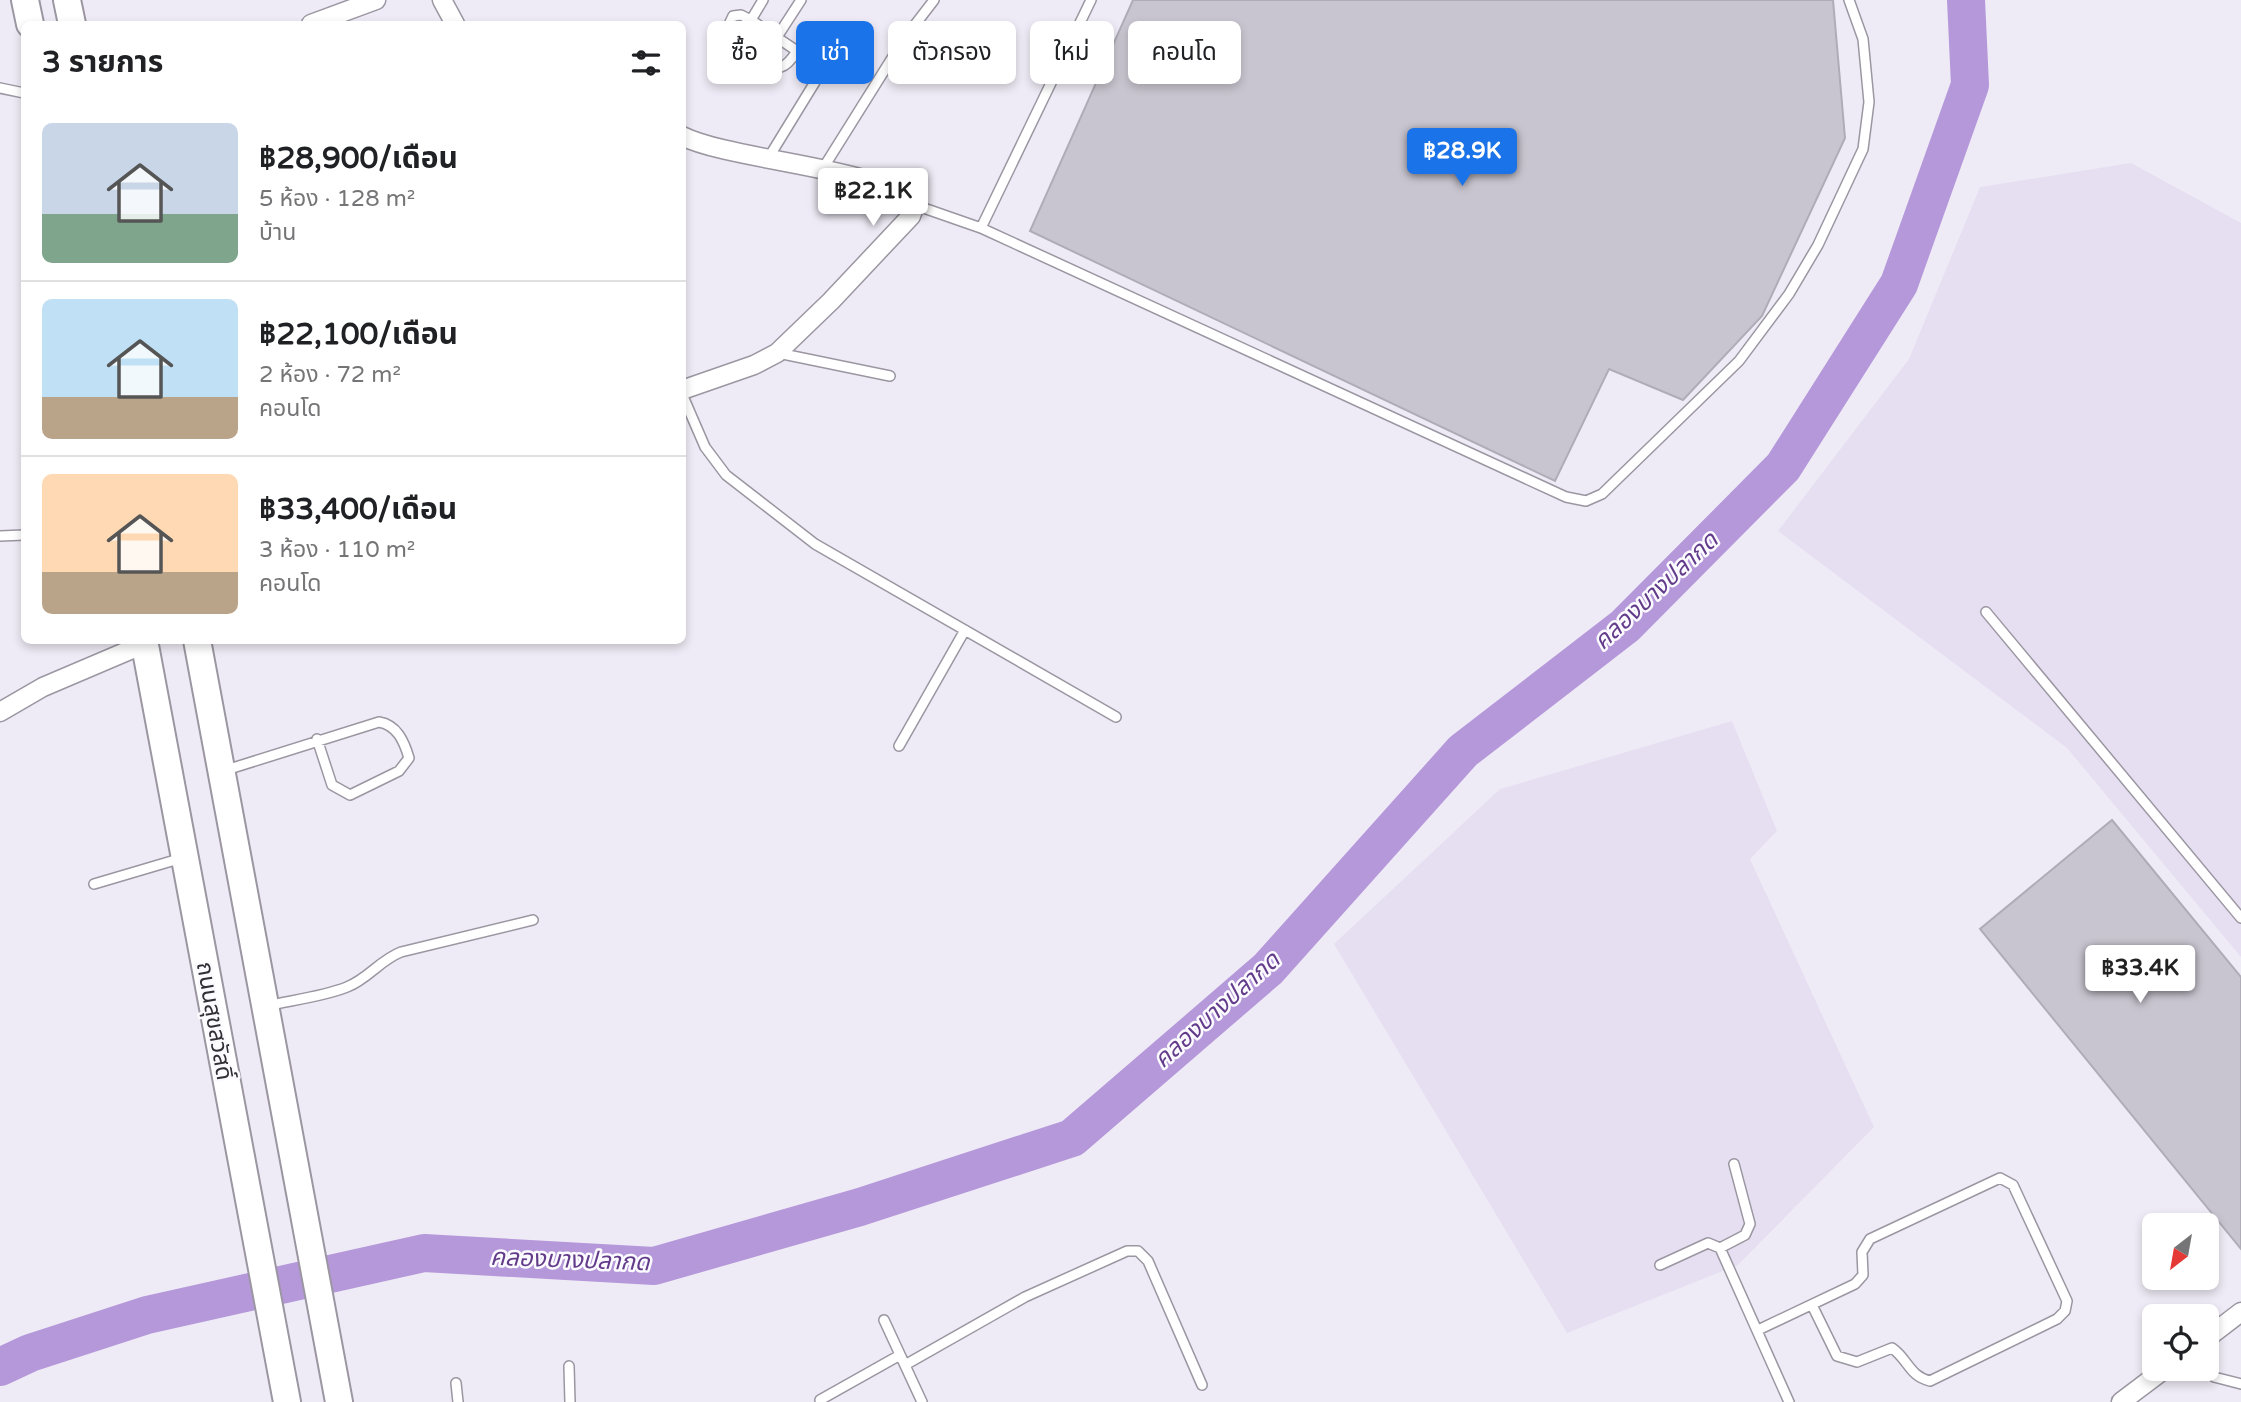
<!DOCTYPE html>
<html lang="th">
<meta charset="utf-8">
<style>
body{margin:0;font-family:"Varela Round","Noto Sans Thai",sans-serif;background:#f2f2f2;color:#202124;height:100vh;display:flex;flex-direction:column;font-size:26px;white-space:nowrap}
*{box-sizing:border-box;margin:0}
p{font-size:23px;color:#757577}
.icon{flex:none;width:38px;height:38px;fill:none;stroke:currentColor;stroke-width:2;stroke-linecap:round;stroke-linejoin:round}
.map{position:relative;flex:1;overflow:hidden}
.side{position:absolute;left:21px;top:21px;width:665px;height:623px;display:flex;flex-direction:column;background:#fff;border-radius:10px;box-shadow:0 4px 10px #0003}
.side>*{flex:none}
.banner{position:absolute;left:707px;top:21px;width:665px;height:63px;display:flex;gap:14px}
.needle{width:46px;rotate:211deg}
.fabs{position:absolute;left:2142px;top:1213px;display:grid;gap:14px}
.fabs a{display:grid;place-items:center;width:77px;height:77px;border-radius:10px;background:#fff;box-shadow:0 4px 10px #0003;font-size:35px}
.price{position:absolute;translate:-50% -60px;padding:0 16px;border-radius:7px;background:#fff;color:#222;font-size:23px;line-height:46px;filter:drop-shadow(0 2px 4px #0008)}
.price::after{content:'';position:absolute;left:50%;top:42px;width:21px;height:16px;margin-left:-10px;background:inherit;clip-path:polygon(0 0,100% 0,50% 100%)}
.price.active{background:#1a73e8;color:#fff}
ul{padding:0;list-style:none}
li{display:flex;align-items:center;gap:21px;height:175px;padding:0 21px}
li+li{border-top:2px solid #e0e0e0}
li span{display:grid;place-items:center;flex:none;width:196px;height:140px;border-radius:10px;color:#555}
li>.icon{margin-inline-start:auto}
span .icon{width:84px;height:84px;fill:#fffc;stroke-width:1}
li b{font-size:30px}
h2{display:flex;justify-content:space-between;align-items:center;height:84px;padding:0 21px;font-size:30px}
.chip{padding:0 24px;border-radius:10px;background:#fff;box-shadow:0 4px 10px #0003;font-size:24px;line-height:63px}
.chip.active{background:#1a73e8;color:#fff}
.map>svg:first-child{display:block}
</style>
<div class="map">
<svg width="2241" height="1402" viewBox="0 0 2241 1402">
<rect width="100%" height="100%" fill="#efebf6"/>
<path fill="#e6dff1" d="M2131 163 2241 223V957L2067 748 1778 531 1909 359 1980 187Z
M1732 721 1777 831 1750 859 1874 1127 1738 1265 1567 1333 1334 944 1500 789Z"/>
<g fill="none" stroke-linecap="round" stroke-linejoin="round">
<path stroke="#b598da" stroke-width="38" d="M0 1367 30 1353 147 1315 424 1253 654 1266 860 1207 1072 1138 1268 969 1463 751 1625 626 1783 467 1899 284 1970 85 1966 0"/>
</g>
<path fill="#c9c5d0" stroke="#b0acb7" stroke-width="2" d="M1133 0H1833L1845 138 1762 316 1683 400 1609 369 1555 481 1030 231Z
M2112 820 2241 977V1249L1980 929Z"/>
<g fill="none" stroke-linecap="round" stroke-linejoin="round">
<g stroke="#9b96a1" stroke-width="12">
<path id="lane" d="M751 20 797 51
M777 37 801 0
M733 42 725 33 733 16 741 15 751 20 763 0
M759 61C779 71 785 70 797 51L815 70V82L769 157
M0 88 24 93
M822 170 904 39 934 0
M915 205 981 228 1566 497 1586 501 1602 494 1739 361 1789 294 1818 245 1863 149 1869 102 1863 39 1849 0
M981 228 1091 0
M778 353 890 376
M682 394 705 447 726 475 815 544 1116 717
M0 536 24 535
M1986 612 2241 918
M899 746 965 630
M223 771 379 722C397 725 404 741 409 758L399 771 350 795 332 785 317 739
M94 884 182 858
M266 1006C292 1000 322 997 347 987 368 979 380 960 401 952L533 920
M1720 1248 1745 1235 1750 1224 1734 1164
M1660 1265 1708 1243 1720 1248 1789 1402
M884 1320 922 1402
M1758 1330 1855 1284 1863 1275 1862 1252 1870 1239 2000 1178 2013 1185 2067 1301 2065 1311 2057 1319 1930 1381C1909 1376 1908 1359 1892 1348L1857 1362 1837 1356 1812 1305
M905 1365 1025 1297 1127 1251H1138L1148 1261 1202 1385
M569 1366 570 1402
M2207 1367 2214 1377 2241 1384
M456 1383 458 1402
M820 1400 900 1355"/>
</g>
<g stroke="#9b96a1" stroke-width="21">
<path id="street" d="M442 0 455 24
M311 24 376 0
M682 136C732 161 886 168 915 205L911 216 831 301 777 353 754 365 682 390
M0 712 43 687 144 644
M2207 1338 2241 1312
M2121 1402 2166 1368"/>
</g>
<g stroke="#9b96a1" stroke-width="30">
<path id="primary" d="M25 0 30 24
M67 0 72 24
M144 640 287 1402
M197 640 339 1402"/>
</g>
<use href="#lane" stroke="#fff" stroke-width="9"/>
<use href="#street" stroke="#fff" stroke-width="18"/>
<use href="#primary" stroke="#fff" stroke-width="26"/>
</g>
<g text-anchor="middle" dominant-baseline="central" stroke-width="5" stroke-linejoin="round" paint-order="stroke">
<g font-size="23" fill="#312f34" stroke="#fbfafe">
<text transform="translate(214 1021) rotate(80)">ถนนสุขสวัสดิ์</text>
</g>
<g font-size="24" font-style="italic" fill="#623b8a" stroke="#fbfafe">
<text transform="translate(1656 591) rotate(-43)">คลองบางปลากด</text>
<text transform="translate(1217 1010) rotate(-42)">คลองบางปลากด</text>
<text transform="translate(570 1260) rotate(2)">คลองบางปลากด</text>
</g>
</g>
</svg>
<div class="fabs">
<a><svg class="needle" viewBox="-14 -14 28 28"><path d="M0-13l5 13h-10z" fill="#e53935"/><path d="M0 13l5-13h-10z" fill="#757577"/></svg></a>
<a><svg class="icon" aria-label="locate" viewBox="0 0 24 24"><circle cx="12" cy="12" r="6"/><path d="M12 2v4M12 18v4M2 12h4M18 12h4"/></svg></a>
</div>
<b class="price active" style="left:1462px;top:188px">฿28.9K</b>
<b class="price" style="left:873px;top:228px">฿22.1K</b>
<b class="price" style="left:2140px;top:1005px">฿33.4K</b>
<div class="banner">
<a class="chip">ซื้อ</a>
<a class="chip active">เช่า</a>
<a class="chip">ตัวกรอง</a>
<a class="chip">ใหม่</a>
<a class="chip">คอนโด</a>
</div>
<section class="side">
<h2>3 รายการ<svg class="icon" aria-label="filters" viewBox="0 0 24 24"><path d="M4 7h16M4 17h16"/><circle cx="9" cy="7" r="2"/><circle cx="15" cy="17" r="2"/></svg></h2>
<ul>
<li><span style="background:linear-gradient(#c9d6e8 65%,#7fa58c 0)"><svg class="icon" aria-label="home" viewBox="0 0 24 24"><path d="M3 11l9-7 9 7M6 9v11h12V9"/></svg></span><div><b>฿28,900/เดือน</b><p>5 ห้อง · 128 m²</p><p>บ้าน</p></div></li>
<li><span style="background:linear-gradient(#bfe0f5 70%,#b9a48a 0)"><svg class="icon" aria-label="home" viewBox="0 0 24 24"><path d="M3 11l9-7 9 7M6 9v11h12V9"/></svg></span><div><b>฿22,100/เดือน</b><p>2 ห้อง · 72 m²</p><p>คอนโด</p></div></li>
<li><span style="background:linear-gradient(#ffd9b3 70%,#b9a48a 0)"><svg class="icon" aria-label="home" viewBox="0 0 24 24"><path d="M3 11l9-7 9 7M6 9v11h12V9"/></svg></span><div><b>฿33,400/เดือน</b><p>3 ห้อง · 110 m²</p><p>คอนโด</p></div></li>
</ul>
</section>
</div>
